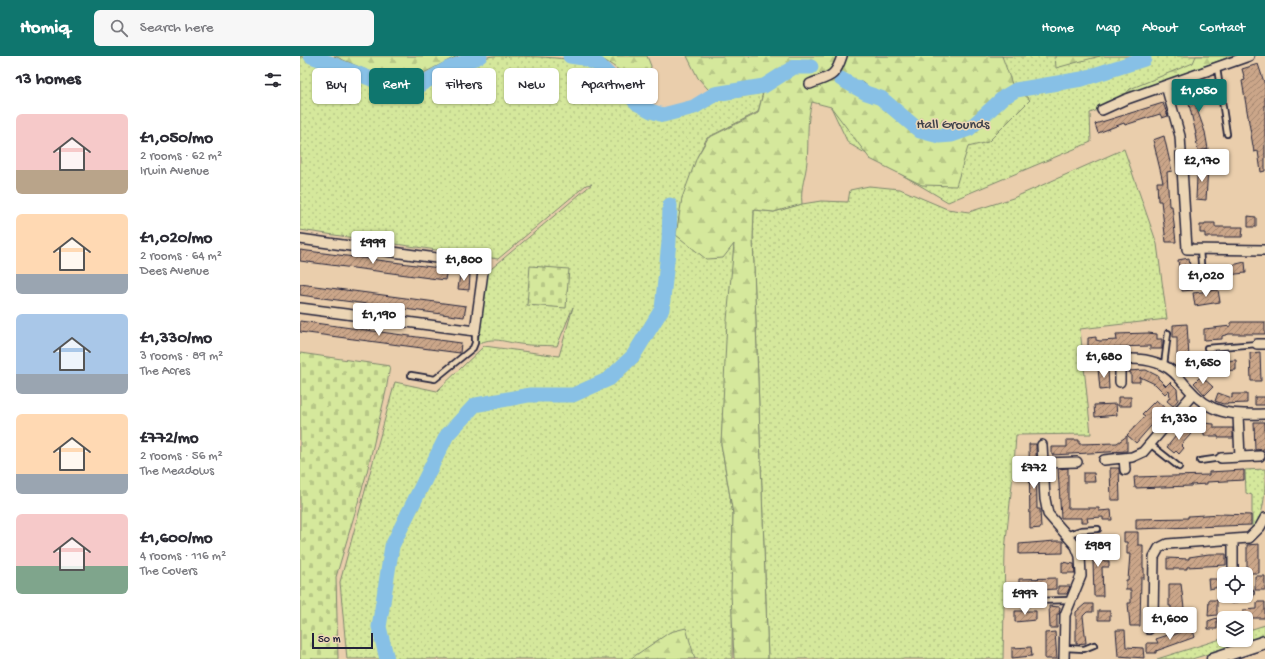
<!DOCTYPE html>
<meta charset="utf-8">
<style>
body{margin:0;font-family:"Gochi Hand",sans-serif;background:#f7f7f7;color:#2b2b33;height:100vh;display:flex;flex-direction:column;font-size:15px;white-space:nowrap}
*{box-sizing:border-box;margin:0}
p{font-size:13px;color:#7c7c81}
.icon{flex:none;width:22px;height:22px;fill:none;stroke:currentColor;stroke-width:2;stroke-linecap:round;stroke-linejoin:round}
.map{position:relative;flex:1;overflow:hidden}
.details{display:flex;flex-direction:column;background:#fff;width:300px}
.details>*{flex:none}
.banner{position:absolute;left:12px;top:12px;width:380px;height:36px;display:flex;gap:8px}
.tools{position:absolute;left:917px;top:511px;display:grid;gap:8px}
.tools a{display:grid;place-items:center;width:36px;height:36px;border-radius:6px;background:#fff;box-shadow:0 1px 3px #0004;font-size:20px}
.scale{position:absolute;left:12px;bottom:10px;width:61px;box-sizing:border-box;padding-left:4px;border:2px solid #22223b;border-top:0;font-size:11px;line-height:14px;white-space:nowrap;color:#22223b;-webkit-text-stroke:3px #ecd6b5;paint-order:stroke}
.price{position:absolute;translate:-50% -34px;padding:0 9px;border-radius:4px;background:#fff;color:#222;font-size:13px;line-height:26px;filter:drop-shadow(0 1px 2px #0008)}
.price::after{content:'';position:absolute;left:50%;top:24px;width:12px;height:9px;margin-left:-6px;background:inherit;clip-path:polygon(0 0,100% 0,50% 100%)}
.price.active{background:#0f766e;color:#fff}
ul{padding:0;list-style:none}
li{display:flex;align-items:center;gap:12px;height:100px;padding:0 16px}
li span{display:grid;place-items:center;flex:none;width:112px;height:80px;border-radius:6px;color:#555}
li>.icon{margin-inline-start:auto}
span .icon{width:48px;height:48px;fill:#fffc;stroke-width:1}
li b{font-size:17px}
h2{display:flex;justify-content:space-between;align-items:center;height:48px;padding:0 16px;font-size:17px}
.chip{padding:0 14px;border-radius:6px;background:#fff;box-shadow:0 1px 3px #0004;font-size:14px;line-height:36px}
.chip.active{background:#0f766e;color:#fff}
header{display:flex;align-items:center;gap:24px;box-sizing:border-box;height:56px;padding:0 20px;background:#0f766e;color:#fff}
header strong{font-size:19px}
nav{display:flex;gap:22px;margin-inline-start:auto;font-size:14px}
.search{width:280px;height:36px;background:#f7f7f7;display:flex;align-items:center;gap:10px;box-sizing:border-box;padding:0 14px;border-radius:6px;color:#7c7c81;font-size:15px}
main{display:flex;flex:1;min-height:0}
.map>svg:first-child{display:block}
</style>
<header>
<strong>Homiq</strong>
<div class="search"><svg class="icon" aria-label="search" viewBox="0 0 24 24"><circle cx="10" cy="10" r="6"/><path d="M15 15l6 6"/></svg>Search here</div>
<nav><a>Home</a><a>Map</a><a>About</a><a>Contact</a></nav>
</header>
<main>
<section class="details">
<h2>13 homes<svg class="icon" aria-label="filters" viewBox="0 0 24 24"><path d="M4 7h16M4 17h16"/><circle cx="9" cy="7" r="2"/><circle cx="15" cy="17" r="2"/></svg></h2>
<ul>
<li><span style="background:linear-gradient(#f6c9c9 70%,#b9a48a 0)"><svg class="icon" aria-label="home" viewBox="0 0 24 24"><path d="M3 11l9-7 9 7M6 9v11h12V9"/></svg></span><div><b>£1,050/mo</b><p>2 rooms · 62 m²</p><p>Irwin Avenue</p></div></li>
<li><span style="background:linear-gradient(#ffd9b3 75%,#9aa5b1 0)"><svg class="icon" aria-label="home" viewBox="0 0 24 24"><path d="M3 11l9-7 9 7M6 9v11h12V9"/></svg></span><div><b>£1,020/mo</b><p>2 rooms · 64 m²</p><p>Dees Avenue</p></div></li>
<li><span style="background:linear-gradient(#a9c7e8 75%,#9aa5b1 0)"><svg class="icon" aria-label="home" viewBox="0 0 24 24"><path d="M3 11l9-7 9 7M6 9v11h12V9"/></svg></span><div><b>£1,330/mo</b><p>3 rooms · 89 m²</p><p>The Acres</p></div></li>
<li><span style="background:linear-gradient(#ffd9b3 75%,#9aa5b1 0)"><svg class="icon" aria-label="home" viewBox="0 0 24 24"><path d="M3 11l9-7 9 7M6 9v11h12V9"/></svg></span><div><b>£772/mo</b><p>2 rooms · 56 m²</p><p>The Meadows</p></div></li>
<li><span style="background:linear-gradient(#f6c9c9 65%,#7fa58c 0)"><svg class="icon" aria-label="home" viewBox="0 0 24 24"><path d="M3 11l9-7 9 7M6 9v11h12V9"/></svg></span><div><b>£1,600/mo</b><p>4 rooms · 116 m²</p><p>The Covers</p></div></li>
</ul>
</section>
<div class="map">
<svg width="965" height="603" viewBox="0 0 965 603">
<defs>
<pattern id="grass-dots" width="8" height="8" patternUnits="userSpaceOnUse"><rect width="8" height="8" fill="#d5e89c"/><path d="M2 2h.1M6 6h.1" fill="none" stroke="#b7c787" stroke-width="1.8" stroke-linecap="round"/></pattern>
<pattern id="forest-firs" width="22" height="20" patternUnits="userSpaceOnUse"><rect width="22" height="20" fill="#d5e89c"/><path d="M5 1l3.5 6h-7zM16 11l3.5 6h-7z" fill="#b7c787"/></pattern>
<pattern id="cemetery-stones" width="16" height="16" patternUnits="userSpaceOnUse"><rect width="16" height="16" fill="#d5e89c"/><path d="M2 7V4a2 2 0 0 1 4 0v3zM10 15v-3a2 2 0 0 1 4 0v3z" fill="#b7c787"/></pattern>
<pattern id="water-waves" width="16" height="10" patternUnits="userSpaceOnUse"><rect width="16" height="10" fill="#87c0e6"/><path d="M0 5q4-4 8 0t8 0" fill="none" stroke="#6e9cbc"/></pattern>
<pattern id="building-hatch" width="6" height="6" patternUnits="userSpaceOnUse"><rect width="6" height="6" fill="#cba689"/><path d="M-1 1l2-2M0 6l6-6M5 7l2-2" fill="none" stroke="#a48771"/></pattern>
</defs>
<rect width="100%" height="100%" fill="#eaceac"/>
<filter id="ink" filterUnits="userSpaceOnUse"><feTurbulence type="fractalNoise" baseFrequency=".025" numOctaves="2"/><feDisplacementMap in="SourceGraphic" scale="8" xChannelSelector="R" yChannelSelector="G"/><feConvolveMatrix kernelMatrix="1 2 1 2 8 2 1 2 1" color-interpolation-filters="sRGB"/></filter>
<g filter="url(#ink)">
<path fill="url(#grass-dots)" stroke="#7c856c" d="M0 0 95 35C119 39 126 29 145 18 152 13 184 1 193 0 217 0 275 0 295 10 319 25 327 58 360 62 381 64 399 49 418 44 432 40 448 39 463 37L458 56 407 82 397 101 434 187 421 388 433 458 432 603H47L40 526 95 326 137 335 184 290 259 300 273 251 257 290C245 289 232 290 220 288 204 286 193 280 178 288L187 213H191L292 128 286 129 198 203 0 174Z
M546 0H932L825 39 818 46 790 57 791 86 648 146 548 87 531 51Z
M824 93 857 188 867 263 780 273 791 378 716 379 714 409 705 494 703 603H468L453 183 454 154 474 156 502 148 521 145 548 146 550 134 569 130 600 133 647 153 669 156 713 142Z
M965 413C965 439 965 457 952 477V439L946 437 945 414Z
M965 569V580L892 603H857L924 582V584H946V575Z"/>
<path fill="url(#forest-firs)" stroke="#7c856c" d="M34 0H158C141 7 124 19 107 23 89 27 52 7 34 0Z
M294 0H347L351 10 349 23 343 27C324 22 312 5 294 0Z
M387 0H702L712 28 730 44 688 86 668 91 656 130 622 129 570 103 531 51 512 46C506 67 509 84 507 105 506 121 500 130 502 148L474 156 454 154 453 183 468 603H434L431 537 433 458 421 388 427 264 434 188 423 202 406 203 376 179 382 142 397 101 408 82 458 57 463 37 418 44 398 22Z
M755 0H800L756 12Z
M896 0H932L825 39 830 33 893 7Z
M386 572 395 603H330L370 576Z"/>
<path fill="url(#cemetery-stones)" stroke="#7c856c" d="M230 210 269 213 266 252 227 249Z
M0 297 90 310 86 335 67 416 36 521 38 603H0Z"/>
<path fill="url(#water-waves)" stroke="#5f81a2" d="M543 20 564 27 581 42 572 43V46L557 39 540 26Z"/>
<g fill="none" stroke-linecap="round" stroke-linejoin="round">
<path stroke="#87c0e6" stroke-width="15" d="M11 0 90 30 107 33 118 30 147 13 180 0
M270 0 283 2 298 8 338 48 351 55 363 59 394 51 415 38 464 30 494 11H511
M541 23 566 37 581 42 620 75 639 80 652 79 669 73 704 41 716 34 782 23 844 3
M87 603 79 571 92 490 147 379 175 349 229 339H273L309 323 333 300 362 253 369 186 370 149"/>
</g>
<path fill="url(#building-hatch)" stroke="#22223b" d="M958 8 965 29V115L961 116 958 95 954 96 942 25 945 24 942 13Z
M915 26 917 34 893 42 905 76 908 93 898 95 895 78H896L888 44 885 45 882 36Z
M863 47 868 60 862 62 860 58 825 69 824 67 798 77 795 68Z
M864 80 872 115 867 116 869 150H872L876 186H866L861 145H858L857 126H863L853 84Z
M896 111H908L906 144 896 143 897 121Z
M948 160 956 161V171H948Z
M905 167H915V171H943L942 181H905V177H900V169H905Z
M0 194 147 213 145 224 0 205Z
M889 202 893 234 882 235 878 204Z
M945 206 946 217 936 218 930 220V222L917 225 915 213Z
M160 218 170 219 169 234 158 233Z
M0 228 166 250 164 261 0 239Z
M918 234 920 246 895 250 893 237Z
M0 265 161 287 160 297 0 276Z
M931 266H965V278H929L922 280V283L904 284V273L931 270Z
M887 268 889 302H877V281H873V269Z
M848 277 857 278V283H862V293H850V290L814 291V293L788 294V282L796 281V284L800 285 817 284 816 278Z
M960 296 961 325H951L950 297Z
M888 304H902V312H888Z
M936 304V314L921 315 920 305Z
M798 312H808L809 333 800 334Z
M846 314 858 320V322L866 330 870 326 877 333 878 344 873 350 867 345 870 341 869 334 865 338 855 328 840 321V326H831V317L826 315Z
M901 320 913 331 905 339 894 327Z
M918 337 932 342V338H947V347L923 348 915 345Z
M818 341H831V350H818Z
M955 341H965V349H955Z
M856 344 866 353 836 387 827 379 845 360 842 358Z
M816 348 817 359 795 361 794 349Z
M893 366 914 368V372H933V382H918V380H904V376H893Z
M954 366H965V393L955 394Z
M883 371 891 378 881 389 884 392 879 398 876 395 874 397 867 391Z
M827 380V395L752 399V391H767V384H779V388L817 387Z
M729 388H736L737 453H740L741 472 730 473Z
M768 412V452H799V455L811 454 812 464H803V461L787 462 788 466H781V462H761L758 413Z
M810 412H819L820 444H811Z
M944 414V424L907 426V428L891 429V430L835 432 834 421 909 419V416Z
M783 417H794L795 426H783Z
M921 458 951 459V469L836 473V463L888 462V460Z
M824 476H838V489H843V512H844V522H841L840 570H830L828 547H831V534H826V524H828L830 498H827V486H824Z
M790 484H800V505H809V511H802L803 540H794L793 506Z
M755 485H763V497L719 498V488Z
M959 488V517H947V489Z
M909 498H926V509L887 511V513H867V502L889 503V501Z
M762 506 774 508 775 517H762Z
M955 520H965V534H955Z
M756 522V533L719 535V523Z
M908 523H921L920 531 909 533Z
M869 528H881L885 560H871V550H869Z
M758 530H770L767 538H758Z
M909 544H917V559L908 560Z
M957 546H965V562H943V554L957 553Z
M785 548H793V556H787L783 560 786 587 776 588V556Z
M749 550 760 551 759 558H757V572H750Z
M715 555H736V564L715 566Z
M798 555H810V564H798Z
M917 562V573H908V565Z
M892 571 895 581 856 595V597H847V587H858L856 583 868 579 869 581Z
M816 574H825L826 591 843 592 844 602 818 600Z
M755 576 757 603H745V577Z
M731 591 732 600 712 602V592Z"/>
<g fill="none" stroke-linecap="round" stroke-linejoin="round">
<g stroke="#22223b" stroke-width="8">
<path id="lane" d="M917 12 927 78
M900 193 902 221
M896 221H911
M907 292 957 288
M864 309 868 277
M111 319 135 323 173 292 175 287V275
M850 388 879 411
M900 405 921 402
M766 479 781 474 798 473
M732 545 770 544
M765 592 784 593 794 589"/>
</g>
<g stroke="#22223b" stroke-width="12">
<path id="street" d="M510 28C530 20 535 22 542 0
M866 30 880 80 887 193 965 194
M802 54 824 44 949 0
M0 183 179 208 182 211 183 216 175 275 0 252
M957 288H965
M804 303C823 303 844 301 862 309 873 313 880 323 887 331 911 359 931 359 965 358
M820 303V326
M938 359 940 401
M742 389 745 443 748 458 776 490 780 500 781 520 765 559 764 603
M824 402 825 414
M921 402 960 400
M804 404 832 401 843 396 893 338
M743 407 777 406
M933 484V518
M946 537H949
M933 540V542
M853 562 868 567
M849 573 853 562 854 501 859 492 867 488 949 482 960 471 965 462"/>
</g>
<g stroke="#22223b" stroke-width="15">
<path id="secondary" d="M913 603 965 586"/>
</g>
<use href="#lane" stroke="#ecd6b5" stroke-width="4.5"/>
<use href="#street" stroke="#ecd6b5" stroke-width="9"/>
<use href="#secondary" stroke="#ecd6b5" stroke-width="12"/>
</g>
</g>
<g text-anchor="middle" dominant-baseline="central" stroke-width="3" stroke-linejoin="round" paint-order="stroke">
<g font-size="14" fill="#3d404a" stroke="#ecd6b5">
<text x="653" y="69">Hall Grounds</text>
</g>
</g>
</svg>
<div class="tools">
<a><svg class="icon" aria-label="locate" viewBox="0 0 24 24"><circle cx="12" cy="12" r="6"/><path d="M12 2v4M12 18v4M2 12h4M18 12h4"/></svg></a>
<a><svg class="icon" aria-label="layers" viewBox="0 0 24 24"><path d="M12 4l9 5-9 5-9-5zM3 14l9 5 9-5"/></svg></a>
</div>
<div class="scale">50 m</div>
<b class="price active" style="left:899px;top:57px">£1,050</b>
<b class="price" style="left:902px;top:127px">£2,170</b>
<b class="price" style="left:73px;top:209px">£999</b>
<b class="price" style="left:164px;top:226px">£1,800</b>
<b class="price" style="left:906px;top:242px">£1,020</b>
<b class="price" style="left:79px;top:281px">£1,190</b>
<b class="price" style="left:804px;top:323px">£1,680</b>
<b class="price" style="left:903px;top:329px">£1,650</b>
<b class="price" style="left:879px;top:385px">£1,330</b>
<b class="price" style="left:734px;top:434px">£772</b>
<b class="price" style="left:798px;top:512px">£989</b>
<b class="price" style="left:725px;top:560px">£997</b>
<b class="price" style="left:870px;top:585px">£1,600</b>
<div class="banner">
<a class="chip">Buy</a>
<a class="chip active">Rent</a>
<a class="chip">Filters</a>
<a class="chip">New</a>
<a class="chip">Apartment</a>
</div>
</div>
</main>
